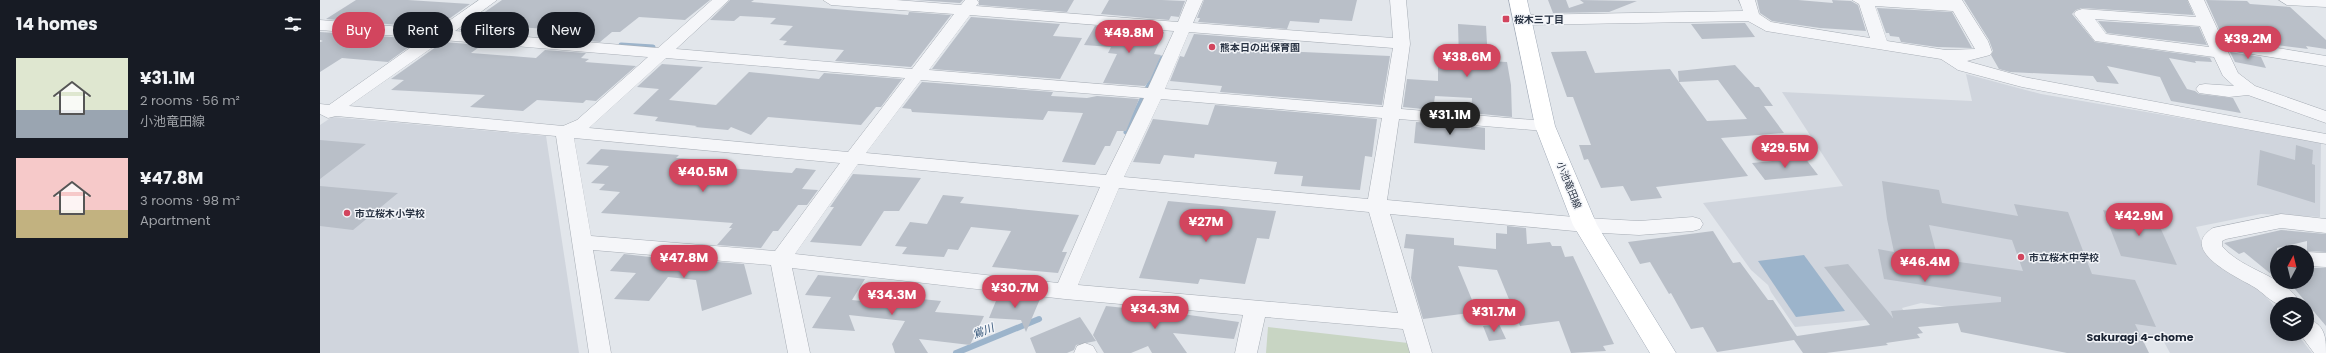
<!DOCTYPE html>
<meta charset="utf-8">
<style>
body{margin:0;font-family:Poppins,"Noto Sans JP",sans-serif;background:#242831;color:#f1f3f6;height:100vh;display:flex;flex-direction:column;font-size:15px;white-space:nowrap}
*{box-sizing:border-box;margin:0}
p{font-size:13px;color:#9ea1a6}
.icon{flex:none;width:22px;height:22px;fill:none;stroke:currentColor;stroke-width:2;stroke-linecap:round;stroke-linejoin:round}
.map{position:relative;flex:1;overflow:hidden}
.panel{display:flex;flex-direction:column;background:#171b24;width:320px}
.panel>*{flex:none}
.banner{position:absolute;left:12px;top:12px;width:380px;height:36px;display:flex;gap:8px}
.needle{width:26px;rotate:7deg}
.tools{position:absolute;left:1950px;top:245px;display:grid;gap:8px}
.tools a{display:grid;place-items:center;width:44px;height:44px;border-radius:50%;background:#171b24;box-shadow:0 2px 10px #0003;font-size:20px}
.price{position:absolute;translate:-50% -34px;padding:0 9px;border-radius:14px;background:#d2455e;color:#fff;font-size:13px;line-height:26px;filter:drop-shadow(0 1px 2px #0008)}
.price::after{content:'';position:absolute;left:50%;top:24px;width:12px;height:9px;margin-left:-6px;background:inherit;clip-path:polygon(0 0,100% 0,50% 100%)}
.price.current{background:#222;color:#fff}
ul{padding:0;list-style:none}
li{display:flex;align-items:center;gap:12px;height:100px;padding:0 16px}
li span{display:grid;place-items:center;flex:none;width:112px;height:80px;border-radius:0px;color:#555}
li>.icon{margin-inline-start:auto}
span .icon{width:48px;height:48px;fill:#fffc;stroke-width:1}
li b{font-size:17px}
h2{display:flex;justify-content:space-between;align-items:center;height:48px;padding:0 16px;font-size:17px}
.tag{padding:0 14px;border-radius:18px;background:#171b24;box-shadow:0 2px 10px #0003;font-size:14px;line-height:36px}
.tag.current{background:#d2455e;color:#fff}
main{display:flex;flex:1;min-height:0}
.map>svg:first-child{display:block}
</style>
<main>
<section class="panel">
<h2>14 homes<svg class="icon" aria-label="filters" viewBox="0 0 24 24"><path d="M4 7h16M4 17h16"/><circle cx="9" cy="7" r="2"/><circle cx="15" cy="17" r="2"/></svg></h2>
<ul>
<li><span style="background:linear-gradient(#dfe7d0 65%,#9aa5b1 0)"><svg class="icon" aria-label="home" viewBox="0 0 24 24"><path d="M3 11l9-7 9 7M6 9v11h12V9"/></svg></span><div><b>¥31.1M</b><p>2 rooms · 56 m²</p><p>小池竜田線</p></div></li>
<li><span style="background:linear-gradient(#f6c9c9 65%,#c2b280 0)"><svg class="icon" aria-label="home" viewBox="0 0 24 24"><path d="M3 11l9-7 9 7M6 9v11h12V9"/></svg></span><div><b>¥47.8M</b><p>3 rooms · 98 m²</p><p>Apartment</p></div></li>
</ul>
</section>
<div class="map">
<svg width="2006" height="353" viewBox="0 0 2006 353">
<rect width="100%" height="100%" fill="#e2e6eb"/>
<path fill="#d0d5dd" d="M1646 74 1721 94 2001 142 2000 217 1941 214 1876 227 1886 254 1924 279 1945 295 1957 310V334H1977L1992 353H1850L1843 340 1601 303 1582 308 1587 316 1475 327 1451 292 1448 285 1431 270 1383 203 1523 186 1462 92 1652 101Z
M12 117 226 136 259 353H0V125Z"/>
<path fill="#c8d5c3" d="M948 327 1088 343 1091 353H946Z"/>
<path fill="#9cb4cb" d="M1484 255 1525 311 1476 317 1438 261Z"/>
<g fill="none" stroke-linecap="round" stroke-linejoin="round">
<path stroke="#9cb4cb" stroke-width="5" d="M301 45 333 47
M806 132 842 58"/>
<path stroke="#9cb4cb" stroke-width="6" d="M636 353 719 319"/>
</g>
<path fill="#b9bfc8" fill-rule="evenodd" d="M36 0H88L150 4 116 28 6 19Z
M182 0H390L365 20 319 17 300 32H292L280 42 240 38 249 31 187 26 177 33 139 30Z
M410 0H434L431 2 588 15 589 12 631 15 591 67 515 61 524 50 463 45 467 41 459 40 473 26 450 24 456 18 420 16 414 21 390 20Z
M596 0H643L640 3Z
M659 0H754L747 12 659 5Z
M789 0H842L865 1 859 17 851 16 849 20 781 14Z
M884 0H1037L1032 21 1000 19 999 23 970 21 967 29 878 22 880 18H877Z
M1228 0H1246L1249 8 1264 3 1260 0 1317 1 1289 12 1233 13Z
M1437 0H1478L1513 3 1512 0 1531 1 1538 5 1546 31 1500 28 1452 21 1440 13Z
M1644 0H1867L1874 15 1762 8 1756 10 1752 14 1775 42 1893 58H1890L1892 62 1875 61 1876 63 1849 58 1867 89 1875 91 1879 94 1913 98 1921 113 1851 101 1840 77 1787 66 1799 84 1777 82 1773 76 1690 72 1679 69 1671 55 1673 51 1669 40Z
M1886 0 1927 1 1930 4 1970 7 2006 40V49L1986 46 1988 49 1903 38Z
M1557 8 1632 12 1652 48 1617 47 1581 42 1579 37 1570 36 1569 33H1566Z
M651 17 740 24 733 36 762 38 740 79 612 69Z
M1778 21 1879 27 1887 45 1787 33Z
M1425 23 1435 37 1382 39 1371 24Z
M1138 24 1166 26 1168 61 1187 62 1191 85 1192 117 1151 113 1152 98 1115 96 1113 110 1083 107 1087 79 1118 81V59L1139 60Z
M775 26 844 32 834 54 841 55 830 80 825 86 783 83 797 54 788 53 791 47 764 45Z
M0 32 100 39 68 62 22 58 0 72V42L3 41 0 40Z
M874 34 964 41 961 51 1070 56 1062 105 900 92 902 86 850 81 860 56 864 57Z
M123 42 162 45 151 53 216 58 225 50 266 53 261 58 269 59 265 62 316 66 276 101 266 100 263 103 217 100 203 111 150 107 165 95 71 90 84 80 71 79Z
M1266 51 1275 73 1350 69 1359 82 1358 71 1415 65 1435 87H1439L1453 106H1444L1464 133 1401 138 1428 176 1336 187 1342 198 1311 201 1303 186 1281 188 1268 159 1264 160 1259 145H1271L1253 97H1247L1231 52ZM1398 80 1427 119 1387 121 1359 82Z
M1910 52 1941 57 1946 68 1915 62Z
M342 64 383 67 349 100 396 105 429 72 499 79 504 73 582 79 561 107H556L541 125 448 117 431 135 411 127 408 130 375 127 377 126 335 121 338 117 313 114 339 89 317 87Z
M602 82 733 92 731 96 767 98 777 96 819 99 806 131H797L790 146H785L775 165 742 162 763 113 728 111 723 120 592 112 591 109 582 108Z
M895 105 1057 119 1052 157 1045 156 1040 190 981 186 983 176 954 174 957 162 875 154 874 158 844 155 840 164 813 162 833 119 888 125Z
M1096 122 1112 123V126L1151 129V126L1165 128V150L1094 143Z
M0 140 46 144 0 179Z
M1976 145 1993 150 1992 164 1995 165V203L1937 185 1940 150 1975 160Z
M281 149 359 155 356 158 385 160 380 166 472 173 476 168 496 170 482 189 498 190 487 205H478L458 231H453L441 248 397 245 412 228H409L413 223 281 213 300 192 279 190 285 184 271 183 289 166 266 164Z
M1485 158 1498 175 1445 180 1432 163Z
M533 174 601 178 579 211H564L541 246 490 242 514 207H510Z
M1562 181 1619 190 1622 203 1698 216 1694 204 1748 212 1772 274 1815 280 1836 327 1815 324 1829 353H1747L1641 332 1638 323 1598 327 1603 333 1597 334 1600 338 1566 343 1568 345 1506 353H1483L1474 340 1397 352 1383 327 1371 329 1351 293 1349 294 1330 262 1320 264 1308 242 1393 231 1413 263 1420 262 1448 300H1453L1477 336 1550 325 1504 267 1528 264 1573 318 1571 311 1681 302V297L1564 279 1558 249 1574 252 1567 219ZM1609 225 1692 240 1703 271 1618 259Z
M0 186 78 193 33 230 0 226Z
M623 195 644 197 640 203 759 215 742 252H747L738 273 672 267 691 231 651 227 638 250 628 249 624 257 582 254 587 247 575 246 590 222 607 224Z
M848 201 956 211 949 239 937 238 925 284 880 279 878 284 819 278Z
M1783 210 1836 218 1857 265 1801 256Z
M1187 226 1206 228 1207 244 1230 242 1232 246H1241L1245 257 1253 256 1294 344 1283 346 1286 351 1251 353 1239 321 1200 326 1177 270 1138 266 1157 312 1103 319 1091 278 1094 249 1084 248 1086 234 1134 238V245L1176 249V233L1187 234Z
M1961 230 2006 234V252L1987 251V241L1957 248V279L1924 252 1919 254 1904 243Z
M304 254 382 263 384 261 424 264 432 294 382 311 376 280 348 277 329 301 294 299 316 273 290 271Z
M1987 268H2006V326L1969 282 1987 283Z
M498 275 545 279 532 300 578 305 582 297 621 301 615 312 664 316 650 345 599 339 608 353H575L572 344 585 321 529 315 535 331 492 328 511 297 485 295Z
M678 296 720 299 706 332 701 320 669 318Z
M786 306 862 314 919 322 914 339 853 333 867 353H832L828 346 811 353H784L773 335Z
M760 317 776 341 756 345 754 350 747 353H716L710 338Z
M1179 324 1186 339 1169 341 1163 326Z"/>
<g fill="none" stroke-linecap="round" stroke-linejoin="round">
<g stroke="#a7adb5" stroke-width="1">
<path id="minor" d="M159 0H177L135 31 338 48 392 0H409L356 49 592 69 634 14 511 5 503 0H576L641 5 645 0H657L659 3 656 6 858 22 867 0H883L873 23 1073 38 1070 0H1086L1090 44 1081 109 1225 121 1231 122 1234 126 1231 130 1225 131 1079 119 1067 200 1265 218 1319 221 1373 217 1380 219 1383 224 1380 229 1373 231 1319 235 1265 232 1070 214 1112 353H1090L1083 329 945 317 937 353H915L923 315 745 299 472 268 490 353H468L451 265 273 250 291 353H269L236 136 16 116 8 118 0 114V104L9 105 104 38 0 30V20L116 30ZM650 15 854 31 828 88 609 70ZM869 32 1073 48 1063 107 845 89ZM123 40 328 57 257 120 243 126 29 106ZM346 58 585 78 528 152 269 128ZM601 80 824 98 786 175 546 153ZM841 99 1062 118 1048 199 804 177ZM254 138 520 163 455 251 271 236ZM538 164 780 187 738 283 475 254ZM799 188 1049 212 1078 313 758 285Z
M1419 0H1435L1439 14 1451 22 1550 38 1539 4 1532 0H1642L1668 41 1672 52 1670 55 1647 61 1650 62 1704 77 2006 134V144L1702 87 1638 70 1621 59 1446 31 1428 21 1202 25 1196 23 1194 20 1196 17 1202 15 1423 11ZM1555 6 1633 11 1655 49 1626 50 1567 41Z
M1868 0H1884L1902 39 2006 56V66L1907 50 1918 73 1935 86 2006 111V123L1928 95 1909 97 1879 93 1876 89 1879 85 1885 84 1914 86 1903 76 1894 57 1775 41 1754 14 1756 11 1762 9 1876 17ZM1775 19 1880 26 1889 47 1786 34Z
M1959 0H2006V7L1967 5Z
M1961 214 2006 219V233L1961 228 1906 239 1902 241V246C1924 272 1964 274 1981 304 1974 304 1966 305 1959 304 1952 303 1941 291 1934 287 1917 277 1857 250 1893 228Z
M1987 252 2006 253V267L1987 266Z
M1987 319C2005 324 2006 337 2006 353H1994L1980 334H1987Z
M765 343 773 346 777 353H754L757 346Z"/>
</g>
<g stroke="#a1aab7" stroke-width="1">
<path id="major" d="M1189 0H1207L1235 126 1277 225 1356 353H1330L1253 225 1215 126Z"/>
</g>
<use href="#minor" fill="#f5f6f9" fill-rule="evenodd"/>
<use href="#major" fill="#fff" fill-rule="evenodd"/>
</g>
<g fill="#d2455e" stroke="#f2f4f8" stroke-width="1.5">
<rect x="1182" y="15" width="8" height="8" rx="2"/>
<circle cx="892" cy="47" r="4"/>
<circle cx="27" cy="213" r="4"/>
<circle cx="1701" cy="257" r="4"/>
</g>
<g text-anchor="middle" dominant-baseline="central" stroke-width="3" stroke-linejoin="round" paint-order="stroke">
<g font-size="10" font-weight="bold" fill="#293343" stroke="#f2f4f8" text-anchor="start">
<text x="1194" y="19">桜木三丁目</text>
<text x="900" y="47">熊本日の出保育園</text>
<text x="35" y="213">市立桜木小学校</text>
<text x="1709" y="257">市立桜木中学校</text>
</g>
<g font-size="10" fill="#293343" stroke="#f2f4f8">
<text transform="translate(1249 185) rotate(68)">小池竜田線</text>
</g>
<g font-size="11" font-style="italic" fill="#325478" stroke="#f2f4f8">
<text transform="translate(663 331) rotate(-22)">鴬川</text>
</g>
<g font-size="11" font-weight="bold" fill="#1b2434" stroke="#f2f4f8">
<text x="1820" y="337">Sakuragi 4-chome</text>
</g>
</g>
</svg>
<div class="tools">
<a><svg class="needle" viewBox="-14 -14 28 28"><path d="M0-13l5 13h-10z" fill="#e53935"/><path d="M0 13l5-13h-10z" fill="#9ea1a6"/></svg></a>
<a><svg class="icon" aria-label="layers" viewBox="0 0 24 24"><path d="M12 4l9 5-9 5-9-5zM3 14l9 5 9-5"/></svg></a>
</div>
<b class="price" style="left:809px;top:54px">¥49.8M</b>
<b class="price" style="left:1928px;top:60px">¥39.2M</b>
<b class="price" style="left:1147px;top:78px">¥38.6M</b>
<b class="price current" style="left:1130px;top:136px">¥31.1M</b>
<b class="price" style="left:1465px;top:169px">¥29.5M</b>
<b class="price" style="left:383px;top:193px">¥40.5M</b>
<b class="price" style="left:1819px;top:237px">¥42.9M</b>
<b class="price" style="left:886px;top:243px">¥27M</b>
<b class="price" style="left:364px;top:279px">¥47.8M</b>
<b class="price" style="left:1605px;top:283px">¥46.4M</b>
<b class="price" style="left:695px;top:309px">¥30.7M</b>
<b class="price" style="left:572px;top:316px">¥34.3M</b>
<b class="price" style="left:835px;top:330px">¥34.3M</b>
<b class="price" style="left:1174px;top:333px">¥31.7M</b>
<div class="banner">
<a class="tag current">Buy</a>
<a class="tag">Rent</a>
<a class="tag">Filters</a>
<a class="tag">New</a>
</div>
</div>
</main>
